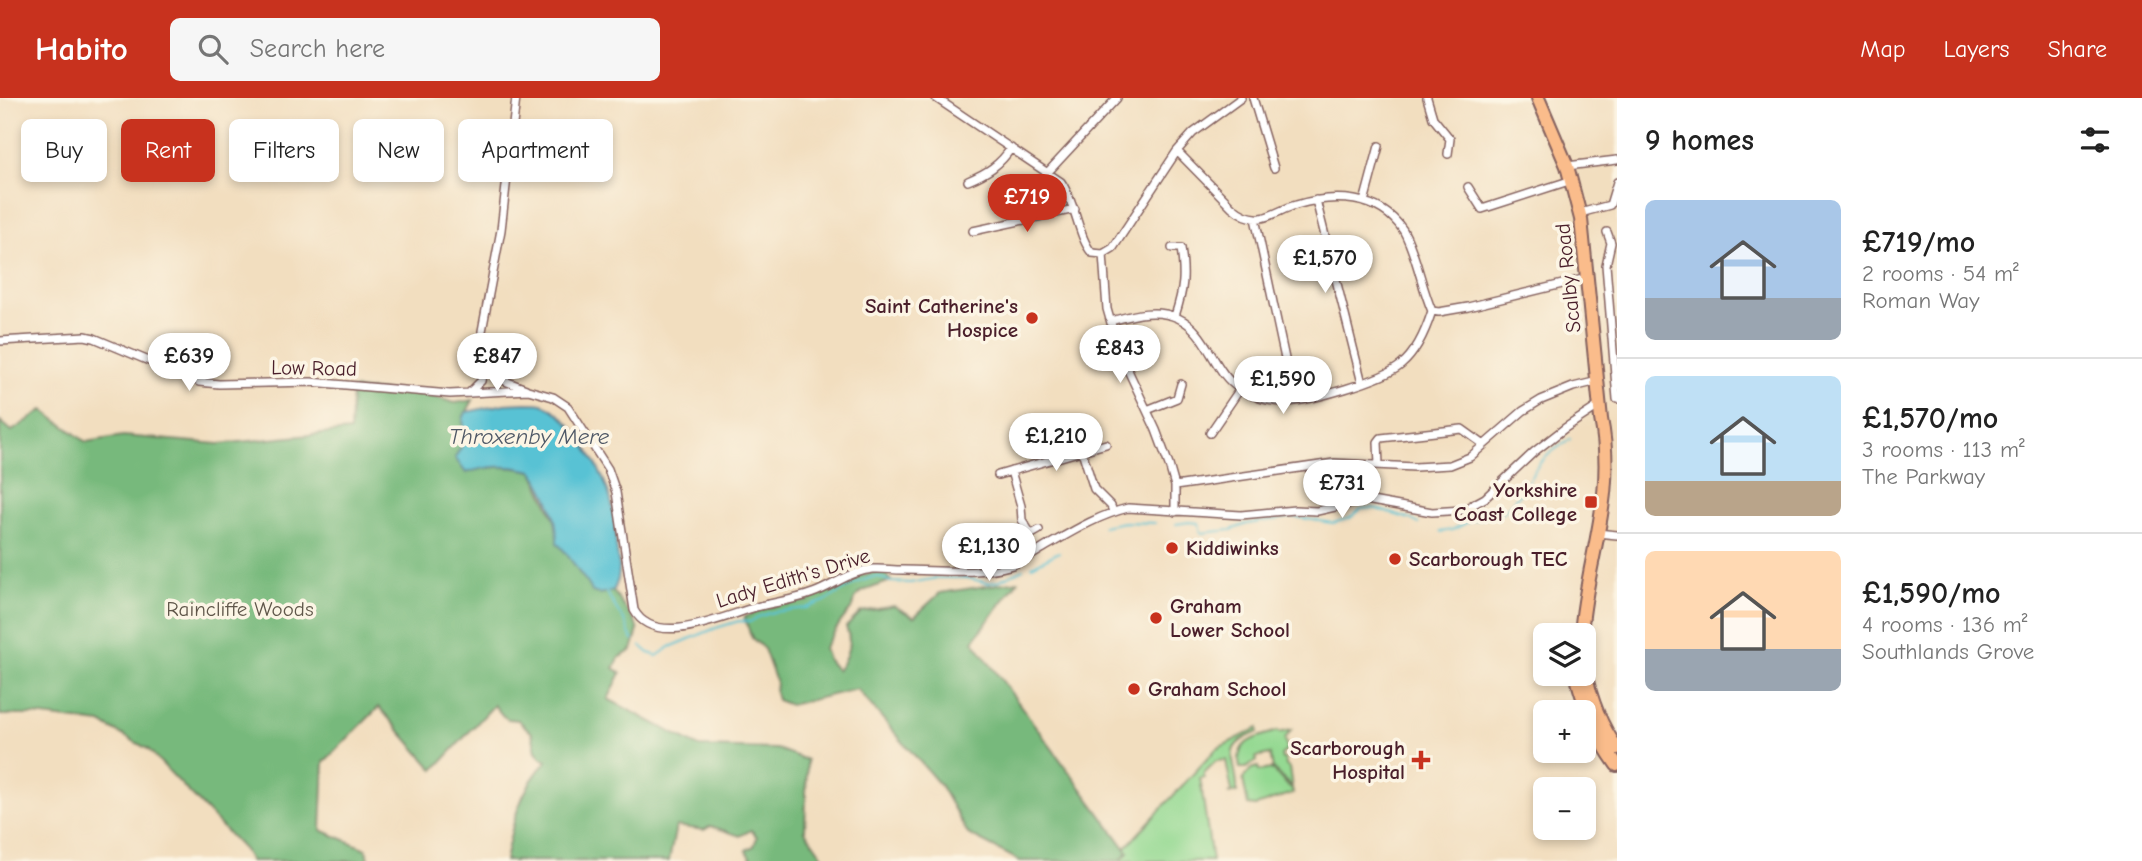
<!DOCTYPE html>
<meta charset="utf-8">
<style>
body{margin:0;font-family:"Comic Neue",sans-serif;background:#f6f6f6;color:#222;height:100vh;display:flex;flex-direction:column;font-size:26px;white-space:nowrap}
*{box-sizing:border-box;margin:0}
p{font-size:23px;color:#767676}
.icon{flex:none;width:38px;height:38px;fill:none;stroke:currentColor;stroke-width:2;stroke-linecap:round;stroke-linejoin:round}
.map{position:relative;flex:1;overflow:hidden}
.details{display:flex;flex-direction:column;background:#fff;width:525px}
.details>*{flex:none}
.top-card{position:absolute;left:21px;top:21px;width:665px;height:63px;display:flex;gap:14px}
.tools{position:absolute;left:1533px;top:525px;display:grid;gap:14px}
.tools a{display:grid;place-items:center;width:63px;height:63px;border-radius:10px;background:#fff;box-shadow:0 4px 10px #0003;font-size:35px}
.price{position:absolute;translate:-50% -60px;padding:0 16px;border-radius:24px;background:#fff;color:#222;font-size:23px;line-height:46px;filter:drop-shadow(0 2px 4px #0008)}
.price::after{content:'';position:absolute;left:50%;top:42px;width:21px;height:16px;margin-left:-10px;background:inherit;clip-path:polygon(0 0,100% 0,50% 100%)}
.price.active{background:#c8321e;color:#fff}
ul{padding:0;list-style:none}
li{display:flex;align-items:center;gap:21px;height:175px;padding:0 28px}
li+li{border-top:2px solid #e0e0e0}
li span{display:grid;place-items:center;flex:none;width:196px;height:140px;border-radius:10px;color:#555}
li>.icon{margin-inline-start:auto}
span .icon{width:84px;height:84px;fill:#fffc;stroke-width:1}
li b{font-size:30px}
h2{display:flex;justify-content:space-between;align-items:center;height:84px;padding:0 28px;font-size:30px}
.tag{padding:0 24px;border-radius:10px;background:#fff;box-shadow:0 4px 10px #0003;font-size:24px;line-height:63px}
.tag.active{background:#c8321e;color:#fff}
header{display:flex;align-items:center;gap:42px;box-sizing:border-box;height:98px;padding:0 35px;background:#c8321e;color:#fff}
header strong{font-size:33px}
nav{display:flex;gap:38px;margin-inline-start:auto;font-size:24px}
.search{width:490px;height:63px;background:#f6f6f6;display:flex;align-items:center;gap:18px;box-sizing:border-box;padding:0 24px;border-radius:10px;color:#767676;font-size:26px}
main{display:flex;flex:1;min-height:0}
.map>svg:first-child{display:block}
</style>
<header>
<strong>Habito</strong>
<div class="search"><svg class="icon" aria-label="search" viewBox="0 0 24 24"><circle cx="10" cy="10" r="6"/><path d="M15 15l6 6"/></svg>Search here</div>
<nav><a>Map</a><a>Layers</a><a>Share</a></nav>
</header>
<main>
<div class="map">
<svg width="1617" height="763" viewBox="0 0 1617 763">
<rect width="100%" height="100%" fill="#fcf5e5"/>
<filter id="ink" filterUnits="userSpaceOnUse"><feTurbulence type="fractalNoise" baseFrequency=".0143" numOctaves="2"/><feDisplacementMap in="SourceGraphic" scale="14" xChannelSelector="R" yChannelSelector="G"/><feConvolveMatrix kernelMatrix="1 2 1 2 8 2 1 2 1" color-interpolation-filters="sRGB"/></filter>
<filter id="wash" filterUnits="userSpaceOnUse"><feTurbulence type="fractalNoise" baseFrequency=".00686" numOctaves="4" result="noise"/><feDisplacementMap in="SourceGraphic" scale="28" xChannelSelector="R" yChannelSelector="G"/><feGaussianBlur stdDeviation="1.57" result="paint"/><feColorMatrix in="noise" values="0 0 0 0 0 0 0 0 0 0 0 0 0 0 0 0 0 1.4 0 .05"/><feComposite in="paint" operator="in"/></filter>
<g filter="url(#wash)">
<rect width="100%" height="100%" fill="#f2debf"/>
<path fill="#94d992" stroke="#6f7c5e" stroke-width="2" d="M1258 630V634C1217 650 1238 661 1237 694L1228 696 1232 694 1226 662 1216 663 1204 675V679L1200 680 1212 763H1120L1128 755 1126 749 1216 651Z
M1291 632 1285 641 1287 652 1281 657 1282 661H1285L1286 668 1289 670 1292 689 1273 671 1270 656 1256 659 1257 663 1246 670H1240C1234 642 1257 639 1278 633L1279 635Z
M1258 669 1259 673 1271 671 1292 692 1293 695 1256 708 1248 707 1243 681 1251 671Z"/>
<path fill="#77b97c" stroke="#606c54" stroke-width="2" d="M352 291 425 296 455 305 473 302 463 321 466 375C491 367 507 368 533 373L558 429V445L571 459 580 476 599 496 613 493 635 524 638 532 632 552 619 560 614 570 621 575 608 601 699 649 777 651 807 662 805 733 826 763H799L792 757 781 763H752L746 752 754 748 757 739 751 732 740 738 711 728 704 732 676 728 669 763H505C512 727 520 690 547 663L540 659 536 653 532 635 518 622 508 621 503 618 494 607 434 672 379 609 324 664 321 732 366 751 369 763H250L244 752 148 651 101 625 34 617H0V323L12 333 43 312 86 344 123 338 219 346 350 333Z
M878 473 885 474 891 483 863 493 855 500 853 509 842 522 824 550 828 562 837 573C847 560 853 545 846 529L861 514 894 508 914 519 940 495 1018 483 973 543 1128 754 1120 763H1020L968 736 941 688 857 591 790 607 777 602 775 595 776 584 764 551 752 540 744 519 762 511 781 506 808 503 854 479Z"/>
<path fill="#58c2d4" stroke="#517080" stroke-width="2" d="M526 305C531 305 537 305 542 306 573 317 606 377 612 407 615 419 615 433 616 445 618 464 623 476 613 493L599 496 592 494C589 484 584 482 579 474 572 463 566 454 557 445 558 418 547 395 533 373 508 367 491 367 466 375L455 360 465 342 463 321 466 314 505 306Z"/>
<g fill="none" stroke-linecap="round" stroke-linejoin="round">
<path stroke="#58c2d4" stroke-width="2" d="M1176 426 1189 424 1199 425 1201 435 1231 432 1247 426 1294 419 1333 425 1350 420 1361 411 1373 410 1410 421 1419 426
M1103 428 1124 424 1155 425
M1440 434 1452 432 1470 423 1492 418 1499 414 1503 415 1521 394 1539 366 1550 355 1570 341
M1032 468 1059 454
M607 494C612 506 620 515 626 526 629 532 628 536 633 542
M641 548 649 555 657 558 670 549 716 530 739 523 750 524 758 519 773 514 806 510 825 503 856 485 873 479H879L891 484 910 485 938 480H967L988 485 998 483 1023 471"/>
</g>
</g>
<g filter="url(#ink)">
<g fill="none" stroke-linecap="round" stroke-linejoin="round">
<g stroke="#85625f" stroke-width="10">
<path id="minor" d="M936 0 1061 84C1076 105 1078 139 1092 155L1103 156
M1253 0 1274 70
M1427 0 1433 20 1450 41 1448 56
M1177 53 1232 109C1240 116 1250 121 1261 120 1273 118 1284 110 1296 107 1333 96 1379 96 1403 132 1416 154 1421 188 1432 213L1439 214 1468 209 1587 180
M1567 68 1617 62
M1048 74 1117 0
M968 83C987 75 1000 67 1011 50
M1468 89 1482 111 1572 82
M1316 102 1362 285
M1364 104 1379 48
M1580 115 1610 107 1617 84
M1255 120 1294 303
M973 133 1075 111
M1607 134 1611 145 1606 167 1617 301
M1172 150H1181C1185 178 1184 190 1175 218
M1103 156 1107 211 1119 253 1156 332 1169 367 1175 388V414
M1103 156 1113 150 1177 53 1193 35 1241 0
M1111 223C1133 217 1156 210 1178 220 1209 234 1212 274 1240 291 1253 299 1270 304 1286 304 1310 303 1383 282 1401 267 1417 254 1426 232 1432 213
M0 243 85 238 94 240 199 284 219 286 311 284 450 296 528 292 553 299 568 309 608 371 616 394 634 512C655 551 724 518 756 509 775 504 795 502 813 495 828 490 841 480 856 475 874 468 885 472 903 472 936 472 978 477 1009 468 1023 464 1035 455 1047 448 1073 433 1099 417 1128 410L1241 417 1295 412 1317 413 1366 402 1432 414 1463 412 1485 400 1534 354 1565 330 1600 307
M484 268 505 283 526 291
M469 295 481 283 484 268 482 233 501 132 516 0
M1147 312 1177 300 1181 286
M1210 335 1240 291
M1082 353 1094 391 1111 408 1113 414
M1379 367 1378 344 1381 340 1462 331 1483 346
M1011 373 1021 408 1022 422 1031 436
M998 377 1106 346
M1175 388 1334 365 1415 369 1450 367 1470 359 1523 313 1541 302 1573 289 1598 283
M1597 435 1617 437
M1025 440 1039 432"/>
</g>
<g stroke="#85625f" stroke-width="16">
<path id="trunk" d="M1538 0 1567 68 1581 121 1601 321C1617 399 1586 462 1581 537
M1584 570C1590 599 1599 626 1617 650
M1576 576C1585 611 1596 638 1617 667"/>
</g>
<use href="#minor" stroke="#fff" stroke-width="7"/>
<use href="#trunk" stroke="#fabc8b" stroke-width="12"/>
</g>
</g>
<g fill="#c8321e" stroke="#fcf5e5" stroke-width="2.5">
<circle cx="1032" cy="220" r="7"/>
<rect x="1584" y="397" width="14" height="14" rx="3.5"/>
<circle cx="1172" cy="450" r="7"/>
<circle cx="1395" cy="461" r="7"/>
<circle cx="1156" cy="520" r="7"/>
<circle cx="1134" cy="591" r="7"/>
<path d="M1417.5 651.5h7v7h7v7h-7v7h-7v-7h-7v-7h7z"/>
</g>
<g text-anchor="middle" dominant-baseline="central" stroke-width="7" stroke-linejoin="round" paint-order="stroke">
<g font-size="21" fill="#4a1f2b" stroke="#fcf5e5">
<text transform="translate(1568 180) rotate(-96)">Scalby Road</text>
<text transform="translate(314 270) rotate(1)">Low Road</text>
<text transform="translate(793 480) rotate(-17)">Lady Edith's Drive</text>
</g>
<g font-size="21" font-weight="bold" fill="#4a1f2b" stroke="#fcf5e5" text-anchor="start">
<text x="1018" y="208" text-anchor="end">Saint Catherine's<tspan x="1018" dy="24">Hospice</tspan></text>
<text x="1577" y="392" text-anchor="end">Yorkshire<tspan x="1577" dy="24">Coast College</tspan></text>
<text x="1186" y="450">Kiddiwinks</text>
<text x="1409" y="461">Scarborough TEC</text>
<text x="1170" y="508">Graham<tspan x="1170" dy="24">Lower School</tspan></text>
<text x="1148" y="591">Graham School</text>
<text x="1405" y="650" text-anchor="end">Scarborough<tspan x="1405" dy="24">Hospital</tspan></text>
</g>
<g font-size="21" fill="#60574a" stroke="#fcf5e5">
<text x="240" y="511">Raincliffe Woods</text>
</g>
<g font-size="23" font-style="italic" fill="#4f5866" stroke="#fcf5e5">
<text x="529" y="338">Throxenby Mere</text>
</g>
</g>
</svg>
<div class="tools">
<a><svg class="icon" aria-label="layers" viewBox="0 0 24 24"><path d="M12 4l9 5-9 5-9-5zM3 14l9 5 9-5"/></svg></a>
<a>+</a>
<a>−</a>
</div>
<b class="price active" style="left:1027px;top:136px">£719</b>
<b class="price" style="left:1325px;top:197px">£1,570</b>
<b class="price" style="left:1120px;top:287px">£843</b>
<b class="price" style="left:189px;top:295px">£639</b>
<b class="price" style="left:497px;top:295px">£847</b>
<b class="price" style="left:1283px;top:318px">£1,590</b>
<b class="price" style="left:1056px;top:375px">£1,210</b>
<b class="price" style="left:1342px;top:422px">£731</b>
<b class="price" style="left:989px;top:485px">£1,130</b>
<div class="top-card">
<a class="tag">Buy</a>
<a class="tag active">Rent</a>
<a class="tag">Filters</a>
<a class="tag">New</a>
<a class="tag">Apartment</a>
</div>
</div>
<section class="details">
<h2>9 homes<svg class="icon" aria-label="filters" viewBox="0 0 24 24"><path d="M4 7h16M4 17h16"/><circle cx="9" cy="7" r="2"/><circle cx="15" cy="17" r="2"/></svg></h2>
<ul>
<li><span style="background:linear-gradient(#a9c7e8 70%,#9aa5b1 0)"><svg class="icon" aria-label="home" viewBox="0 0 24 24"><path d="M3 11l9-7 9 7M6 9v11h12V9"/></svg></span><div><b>£719/mo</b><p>2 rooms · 54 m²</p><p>Roman Way</p></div></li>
<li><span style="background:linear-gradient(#bfe0f5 75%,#b9a48a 0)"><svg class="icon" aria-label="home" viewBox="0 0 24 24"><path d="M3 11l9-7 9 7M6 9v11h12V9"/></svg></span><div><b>£1,570/mo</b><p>3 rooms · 113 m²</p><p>The Parkway</p></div></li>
<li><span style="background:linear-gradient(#ffd9b3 70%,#9aa5b1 0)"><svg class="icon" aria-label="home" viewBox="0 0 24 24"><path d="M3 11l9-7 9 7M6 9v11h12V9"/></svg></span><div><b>£1,590/mo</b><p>4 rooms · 136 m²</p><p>Southlands Grove</p></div></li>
</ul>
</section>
</main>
